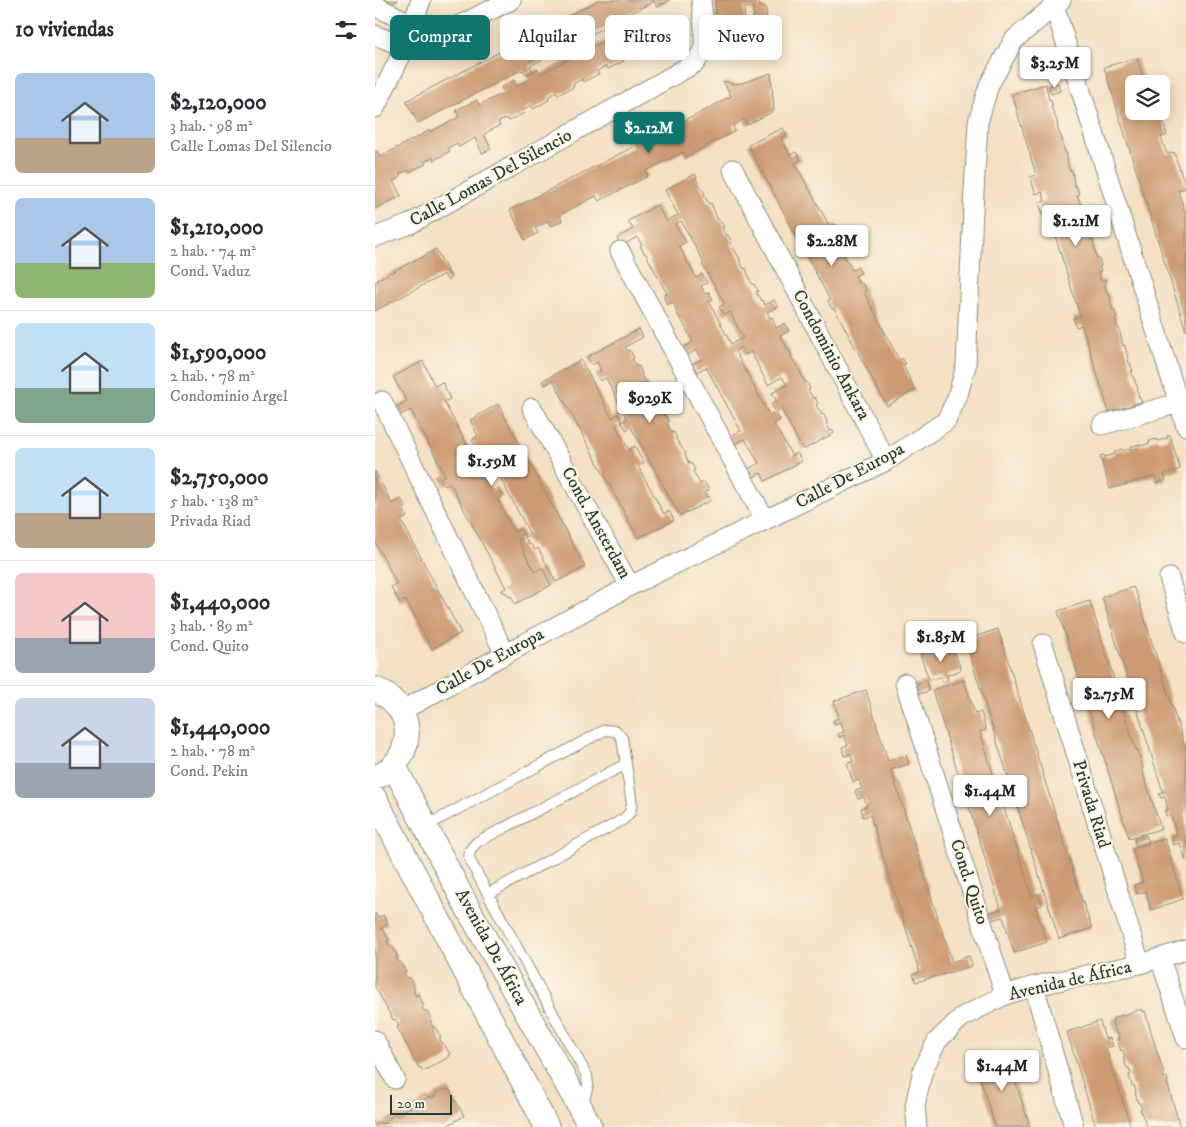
<!DOCTYPE html>
<html lang="es">
<meta charset="utf-8">
<style>
body{margin:0;font-family:"IM FELL DW Pica",serif;background:#f2f2f3;color:#2b2b33;height:100vh;display:flex;flex-direction:column;font-size:19px;white-space:nowrap}
*{box-sizing:border-box;margin:0}
p{font-size:16px;color:#7c7c81}
.icon{flex:none;width:28px;height:28px;fill:none;stroke:currentColor;stroke-width:2;stroke-linecap:round;stroke-linejoin:round}
.map{position:relative;flex:1;overflow:hidden}
.sheet{display:flex;flex-direction:column;background:#fff;width:375px}
.sheet>*{flex:none}
.top-card{position:absolute;left:15px;top:15px;width:475px;height:45px;display:flex;gap:10px}
.buttons{position:absolute;left:750px;top:75px;display:grid;gap:10px}
.buttons a{display:grid;place-items:center;width:45px;height:45px;border-radius:8px;background:#fff;box-shadow:0 2px 12px #0003;font-size:25px}
.scale{position:absolute;left:15px;bottom:12px;width:62px;box-sizing:border-box;padding-left:5px;border:2px solid #1f3d34;border-top:0;font-size:14px;line-height:18px;white-space:nowrap;color:#1f3d34;-webkit-text-stroke:4px #fcf5e5;paint-order:stroke}
.price{position:absolute;translate:-50% -42px;padding:0 11px;border-radius:5px;background:#fff;color:#222;font-size:16px;line-height:32px;filter:drop-shadow(0 1px 2px #0008)}
.price::after{content:'';position:absolute;left:50%;top:30px;width:15px;height:11px;margin-left:-8px;background:inherit;clip-path:polygon(0 0,100% 0,50% 100%)}
.price.active{background:#0f766e;color:#fff}
ul{padding:0;list-style:none}
li{display:flex;align-items:center;gap:15px;height:125px;padding:0 15px}
li+li{border-top:1px solid #e1e1e2}
li span{display:grid;place-items:center;flex:none;width:140px;height:100px;border-radius:8px;color:#555}
li>.icon{margin-inline-start:auto}
span .icon{width:60px;height:60px;fill:#fffc;stroke-width:1}
li b{font-size:21px}
h2{display:flex;justify-content:space-between;align-items:center;height:60px;padding:0 15px;font-size:21px}
.pill{padding:0 18px;border-radius:8px;background:#fff;box-shadow:0 2px 12px #0003;font-size:18px;line-height:45px}
.pill.active{background:#0f766e;color:#fff}
main{display:flex;flex:1;min-height:0}
.map>svg:first-child{display:block}
</style>
<main>
<section class="sheet">
<h2>10 viviendas<svg class="icon" aria-label="filters" viewBox="0 0 24 24"><path d="M4 7h16M4 17h16"/><circle cx="9" cy="7" r="2"/><circle cx="15" cy="17" r="2"/></svg></h2>
<ul>
<li><span style="background:linear-gradient(#a9c7e8 65%,#b9a48a 0)"><svg class="icon" aria-label="home" viewBox="0 0 24 24"><path d="M3 11l9-7 9 7M6 9v11h12V9"/></svg></span><div><b>$2,120,000</b><p>3 hab. · 98 m²</p><p>Calle Lomas Del Silencio</p></div></li>
<li><span style="background:linear-gradient(#a9c7e8 65%,#8fb573 0)"><svg class="icon" aria-label="home" viewBox="0 0 24 24"><path d="M3 11l9-7 9 7M6 9v11h12V9"/></svg></span><div><b>$1,210,000</b><p>2 hab. · 74 m²</p><p>Cond. Vaduz</p></div></li>
<li><span style="background:linear-gradient(#bfe0f5 65%,#7fa58c 0)"><svg class="icon" aria-label="home" viewBox="0 0 24 24"><path d="M3 11l9-7 9 7M6 9v11h12V9"/></svg></span><div><b>$1,590,000</b><p>2 hab. · 78 m²</p><p>Condominio Argel</p></div></li>
<li><span style="background:linear-gradient(#bfe0f5 65%,#b9a48a 0)"><svg class="icon" aria-label="home" viewBox="0 0 24 24"><path d="M3 11l9-7 9 7M6 9v11h12V9"/></svg></span><div><b>$2,750,000</b><p>5 hab. · 138 m²</p><p>Privada Riad</p></div></li>
<li><span style="background:linear-gradient(#f6c9c9 65%,#9aa5b1 0)"><svg class="icon" aria-label="home" viewBox="0 0 24 24"><path d="M3 11l9-7 9 7M6 9v11h12V9"/></svg></span><div><b>$1,440,000</b><p>3 hab. · 89 m²</p><p>Cond. Quito</p></div></li>
<li><span style="background:linear-gradient(#c9d6e8 65%,#9aa5b1 0)"><svg class="icon" aria-label="home" viewBox="0 0 24 24"><path d="M3 11l9-7 9 7M6 9v11h12V9"/></svg></span><div><b>$1,440,000</b><p>2 hab. · 78 m²</p><p>Cond. Pekin</p></div></li>
</ul>
</section>
<div class="map">
<svg width="811" height="1127" viewBox="0 0 811 1127">
<rect width="100%" height="100%" fill="#fcf5e5"/>
<filter id="ink" filterUnits="userSpaceOnUse"><feTurbulence type="fractalNoise" baseFrequency=".02" numOctaves="2"/><feDisplacementMap in="SourceGraphic" scale="10" xChannelSelector="R" yChannelSelector="G"/><feConvolveMatrix kernelMatrix="1 2 1 2 8 2 1 2 1" color-interpolation-filters="sRGB"/></filter>
<filter id="wash" filterUnits="userSpaceOnUse"><feTurbulence type="fractalNoise" baseFrequency=".0096" numOctaves="4" result="noise"/><feDisplacementMap in="SourceGraphic" scale="20" xChannelSelector="R" yChannelSelector="G"/><feGaussianBlur stdDeviation="1.12" result="paint"/><feColorMatrix in="noise" values="0 0 0 0 0 0 0 0 0 0 0 0 0 0 0 0 0 1.4 0 .05"/><feComposite in="paint" operator="in"/></filter>
<g filter="url(#wash)">
<rect width="100%" height="100%" fill="#f4e0c3"/>
<g id="blocks">
<path fill="#cd9b73" fill-rule="evenodd" d="M2 0H23L14 5Z
M224 0H295L282 7 279 1 205 40 207 45 196 51 194 47 181 54 180 53 155 66 157 71 151 74 148 70 142 72 43 123 31 101Z
M340 0H384L385 7H391L392 27 379 28 378 8H369L370 27 360 26 350 28H347L341 21Z
M278 16 290 40 282 43 281 41 271 45 273 48 257 56 256 53 247 58 249 61 233 69 231 66 222 71 224 74 208 82 207 79 198 84 199 87 183 95 181 92 173 97 174 100 158 109 156 105 148 110 149 113 134 121 132 118 123 122 125 125 109 134 116 149 112 151 107 153 100 138 84 147 82 143 73 148 75 151 59 160 58 157 49 162 51 164 34 172 33 170 24 174 26 177 18 181 26 196 0 209V152L2 151 5 157 55 130V132L84 117 81 110 102 100 104 105 129 93 126 87 139 80 142 86 155 79 152 75 163 69 165 74 252 29 250 23 263 17 266 22Z
M762 58 770 84H759V111H778L781 119 787 118 792 135 786 137 792 154 799 152 811 188 803 190 811 216V331L729 67Z
M396 73 399 111 372 125 369 119 358 126 360 131 311 157 308 152 271 171 273 176 224 201 221 196 185 215 187 221 176 226 173 221 160 228 163 233 150 240 135 210 258 147 250 132 275 119 283 134 291 130V131L315 117 316 118 325 113 356 96 348 81 359 84 367 83Z
M683 83 685 91 676 94 674 86Z
M671 84 674 100 675 99 678 106 676 107 682 121 683 130 687 139 688 142H687L690 152H691L693 160H692L695 171 697 170 699 183 700 187H702L704 195H702L706 205H707L709 213H708L711 223 713 222 715 231H714L716 240H718L722 259 724 258 726 266H724L726 271 723 272 726 281 730 279 731 283H729L732 293H734L736 300 735 301 738 311H740L742 318 740 319 743 328H744L748 346 750 345 754 363H755L758 371H756L763 389H762L764 398H765L767 402 734 412 707 325 701 327 698 318 705 316 675 219 670 221 667 213 673 210 667 212 664 203 670 201 667 192 661 194 655 177 661 175 637 94Z
M408 128 412 135 406 138 415 155 421 152 426 160 420 163 455 227 460 224 465 233 459 236 477 270 483 267 486 273 480 276 484 284 487 283 491 290 489 292 523 358 525 360 527 358 531 364 528 365 540 390 512 406 459 308 457 309 453 301 455 300 373 145Z
M320 174 322 177 321 179 330 194 329 195 334 204 336 203 343 220 344 219 349 227 347 228 352 236 353 235 357 242 355 243 365 259H364L369 269 371 268 375 280 378 285 379 284 383 291 381 292 386 301 387 300 390 305 399 300 403 307 392 312 395 318 397 317 401 328 410 323 414 331 405 336 417 356 416 357 418 360 421 365H422L430 382 431 381 433 384 435 389 433 390 438 398 440 397 443 404 441 405 447 415 448 414 450 417 452 421 451 422 455 431 457 430 459 433 428 450 406 409 401 412 396 404 402 401 397 393 412 385 407 377 393 385 376 352 370 355 366 347 360 351 394 415 401 413 405 420 399 424 417 456 422 453 427 461 390 481 386 473 373 480 368 472 384 463 370 439 354 447 349 439 366 431 331 367 322 372 317 364 327 359 322 350 306 359 302 351 318 342 305 317 304 318 298 302 292 305 288 296 292 294 271 254H270L265 246 267 245 262 237 246 246 242 238 258 229 253 221 282 205 291 221 303 215 290 190ZM306 221 329 263 327 264 350 304 344 307 349 315 355 312 368 338 356 344 334 301 338 299 334 292 330 294 326 286 332 283 327 274 321 278 304 246 311 242 300 224Z
M61 249 76 278 72 280 69 274 0 311V282L4 280 3 279 44 258V259Z
M264 329 268 337 250 347 253 351H255L257 354 259 358 257 359 262 367 264 366 267 374H266L270 383 272 382 276 390 275 391 280 400H281L283 403 282 404 289 416 290 415 294 422 292 423 297 433 299 432 302 438 301 439 311 454 310 455 314 464 316 463 320 470 318 471 325 484 329 482 334 490 329 492 332 497 333 496 336 500 305 516 256 427 251 430 247 422 252 419 231 378 225 381 221 373 226 371 222 362 217 365 212 357Z
M206 360 237 418 243 414 247 422 241 425 254 450 260 446 264 455 269 463 263 466 289 514 294 511 299 520 263 538 178 380 170 385 167 381Z
M48 361 60 386 67 382 71 390 75 399 69 402 100 459 103 458 106 465 103 466 117 491 123 488 128 496 122 499 139 532 145 529 150 537 155 534 112 453 106 456 97 440 103 436 95 420 123 404 210 567 181 582 163 548 160 550 156 544 154 545 150 537 143 540 151 556 160 572 167 568 176 585 140 604 136 596 134 597 132 593H131L126 591 131 588 75 483 70 486 65 478 70 475 36 410 23 416 19 408 32 401 18 377Z
M795 435 805 469 789 474 791 480 782 483 780 476 735 489 725 456 729 455 730 457 740 454 739 452 747 449 748 451 757 448 756 447 764 444 765 446 775 443 774 441 782 439 783 441 793 438 792 436Z
M0 471 17 504 26 499 31 507 28 509 32 517 26 520 86 633 57 649 31 600 25 603 16 587 22 584 0 542Z
M758 587 762 595 811 750V861L805 843 798 845 796 837 802 835 796 815 791 816 790 811 793 810 790 797 786 798 784 794 788 792 727 597Z
M715 601 758 741 761 750 762 749 768 768H767L769 776 786 829 754 838 683 611Z
M623 629 706 897 717 928 684 939 590 640Z
M577 644 586 670 572 675 573 680 568 682 566 677 554 680 545 654Z
M589 680 600 714 606 712 611 730 605 732 657 896 663 894 667 905 660 907 672 942 639 953 628 917 612 921 610 914 626 909 557 690Z
M551 681 554 691 538 696 535 686Z
M491 690 513 761 531 755 534 764 516 770 577 962 594 956 597 966 541 982 538 974 545 972 543 967H544L543 963 542 964 495 815 488 817 486 808 492 806 489 797 483 799 480 791 487 789 484 780 478 782 475 773 472 763 478 762 476 754 469 756 467 747 473 745 469 735 464 737 463 734 469 732 466 722 459 724 458 720 464 718 459 701Z
M771 835 774 842 761 846 759 839Z
M790 839 808 899 776 910 771 891 762 894 759 885 768 882 757 849Z
M0 913 3 918 8 915 13 924 6 928 7 930 8 929 14 940 12 941 15 947 17 946 23 957H21L24 963 26 962 31 972 29 973 33 979 35 978 40 989 38 990 41 996 43 994 46 1000 49 1005 47 1007 50 1012 52 1011 57 1021 55 1022 57 1025 58 1028 60 1027 66 1037 64 1038 68 1044H69L75 1054 73 1055 74 1057 48 1071 46 1067 44 1068 22 1027 24 1026 23 1023 20 1019 18 1020 0 986Z
M767 1009 768 1012 770 1011 777 1035 789 1074H788L789 1078 792 1077 793 1081 792 1082 805 1127H772L765 1109H767L765 1104V1103H763L761 1096 760 1092H761L759 1085 757 1086 754 1075 756 1074 754 1068H752L748 1057H750L749 1053 748 1050 746 1051 742 1039H744L743 1033 741 1034 737 1022 738 1021V1018Z
M725 1021 730 1039 735 1038 738 1046 731 1048 756 1127H721L692 1032Z
M632 1052V1055L655 1127H620L616 1114 600 1063Z
M70 1089 71 1090 74 1089 89 1116 70 1127H0V1125L5 1123 6 1124 12 1122 11 1120 21 1114 22 1116 29 1113 27 1111 38 1106V1107L45 1104 44 1102 54 1097 55 1099 58 1097 60 1096V1094Z"/>
</g>
</g>
<g filter="url(#ink)">
<use href="#blocks" fill-opacity="0" stroke="#8a8e7c" stroke-width="1"/>
<g fill="none" stroke-linecap="round" stroke-linejoin="round">
<g stroke="#8a8e7c" stroke-width="12">
<path id="service" d="M51 826 230 730 241 731 247 738 257 804 255 812 249 819 113 894
M207 1107 213 1085 212 1076 94 859 95 850 102 842 251 764"/>
</g>
<g stroke="#8a8e7c" stroke-width="21">
<path id="minor" d="M679 5 811 426
M0 6 37 24 46 32
M0 35 30 47 54 40 136 0
M0 108 30 47 46 0
M358 169 511 461
M0 237 35 224 320 63 329 49V27L326 0
M245 251 390 520
M7 401 130 654
M157 408 255 586
M727 425 803 403
M794 578 811 633
M668 644 765 964
M530 683 630 995
M26 711 255 586 511 461 571 421 582 398 591 366 598 209 603 122 614 85 639 40 686 0
M785 958 811 1038
M659 986 699 1127
M0 1040 20 1079
M542 1127 540 1105 548 1070 562 1041 587 1017 630 995 659 986 765 964 811 950"/>
</g>
<g stroke="#8a8e7c" stroke-width="26">
<path id="tertiary" d="M0 689C11 694 20 701 26 711 40 736 27 769 0 777
M19 766 91 905 206 1109 215 1127
M0 799 172 1127"/>
</g>
<use href="#service" stroke="#fff" stroke-width="10"/>
<use href="#minor" stroke="#fff" stroke-width="19"/>
<use href="#tertiary" stroke="#fff" stroke-width="24"/>
</g>
</g>
<g text-anchor="middle" dominant-baseline="central" stroke-width="4" stroke-linejoin="round" paint-order="stroke">
<g font-size="18" fill="#1f3d34" stroke="#fcf5e5">
<text transform="translate(116 178) rotate(-29)">Calle Lomas Del Silencio</text>
<text transform="translate(456 355) rotate(62)">Condominio Ankara</text>
<text transform="translate(475 476) rotate(-28)">Calle De Europa</text>
<text transform="translate(221 523) rotate(61)">Cond. Ansterdam</text>
<text transform="translate(115 662) rotate(-29)">Calle De Europa</text>
<text transform="translate(716 804) rotate(73)">Privada Riad</text>
<text transform="translate(594 882) rotate(72)">Cond. Quito</text>
<text transform="translate(116 947) rotate(61)">Avenida De África</text>
<text transform="translate(695 981) rotate(-13)">Avenida de África</text>
</g>
</g>
</svg>
<div class="buttons">
<a><svg class="icon" aria-label="layers" viewBox="0 0 24 24"><path d="M12 4l9 5-9 5-9-5zM3 14l9 5 9-5"/></svg></a>
</div>
<div class="scale">20 m</div>
<b class="price" style="left:680px;top:89px">$3.25M</b>
<b class="price active" style="left:274px;top:154px">$2.12M</b>
<b class="price" style="left:701px;top:247px">$1.21M</b>
<b class="price" style="left:457px;top:267px">$2.28M</b>
<b class="price" style="left:275px;top:424px">$929K</b>
<b class="price" style="left:117px;top:487px">$1.59M</b>
<b class="price" style="left:566px;top:663px">$1.85M</b>
<b class="price" style="left:734px;top:720px">$2.75M</b>
<b class="price" style="left:615px;top:817px">$1.44M</b>
<b class="price" style="left:627px;top:1092px">$1.44M</b>
<div class="top-card">
<a class="pill active">Comprar</a>
<a class="pill">Alquilar</a>
<a class="pill">Filtros</a>
<a class="pill">Nuevo</a>
</div>
</div>
</main>
